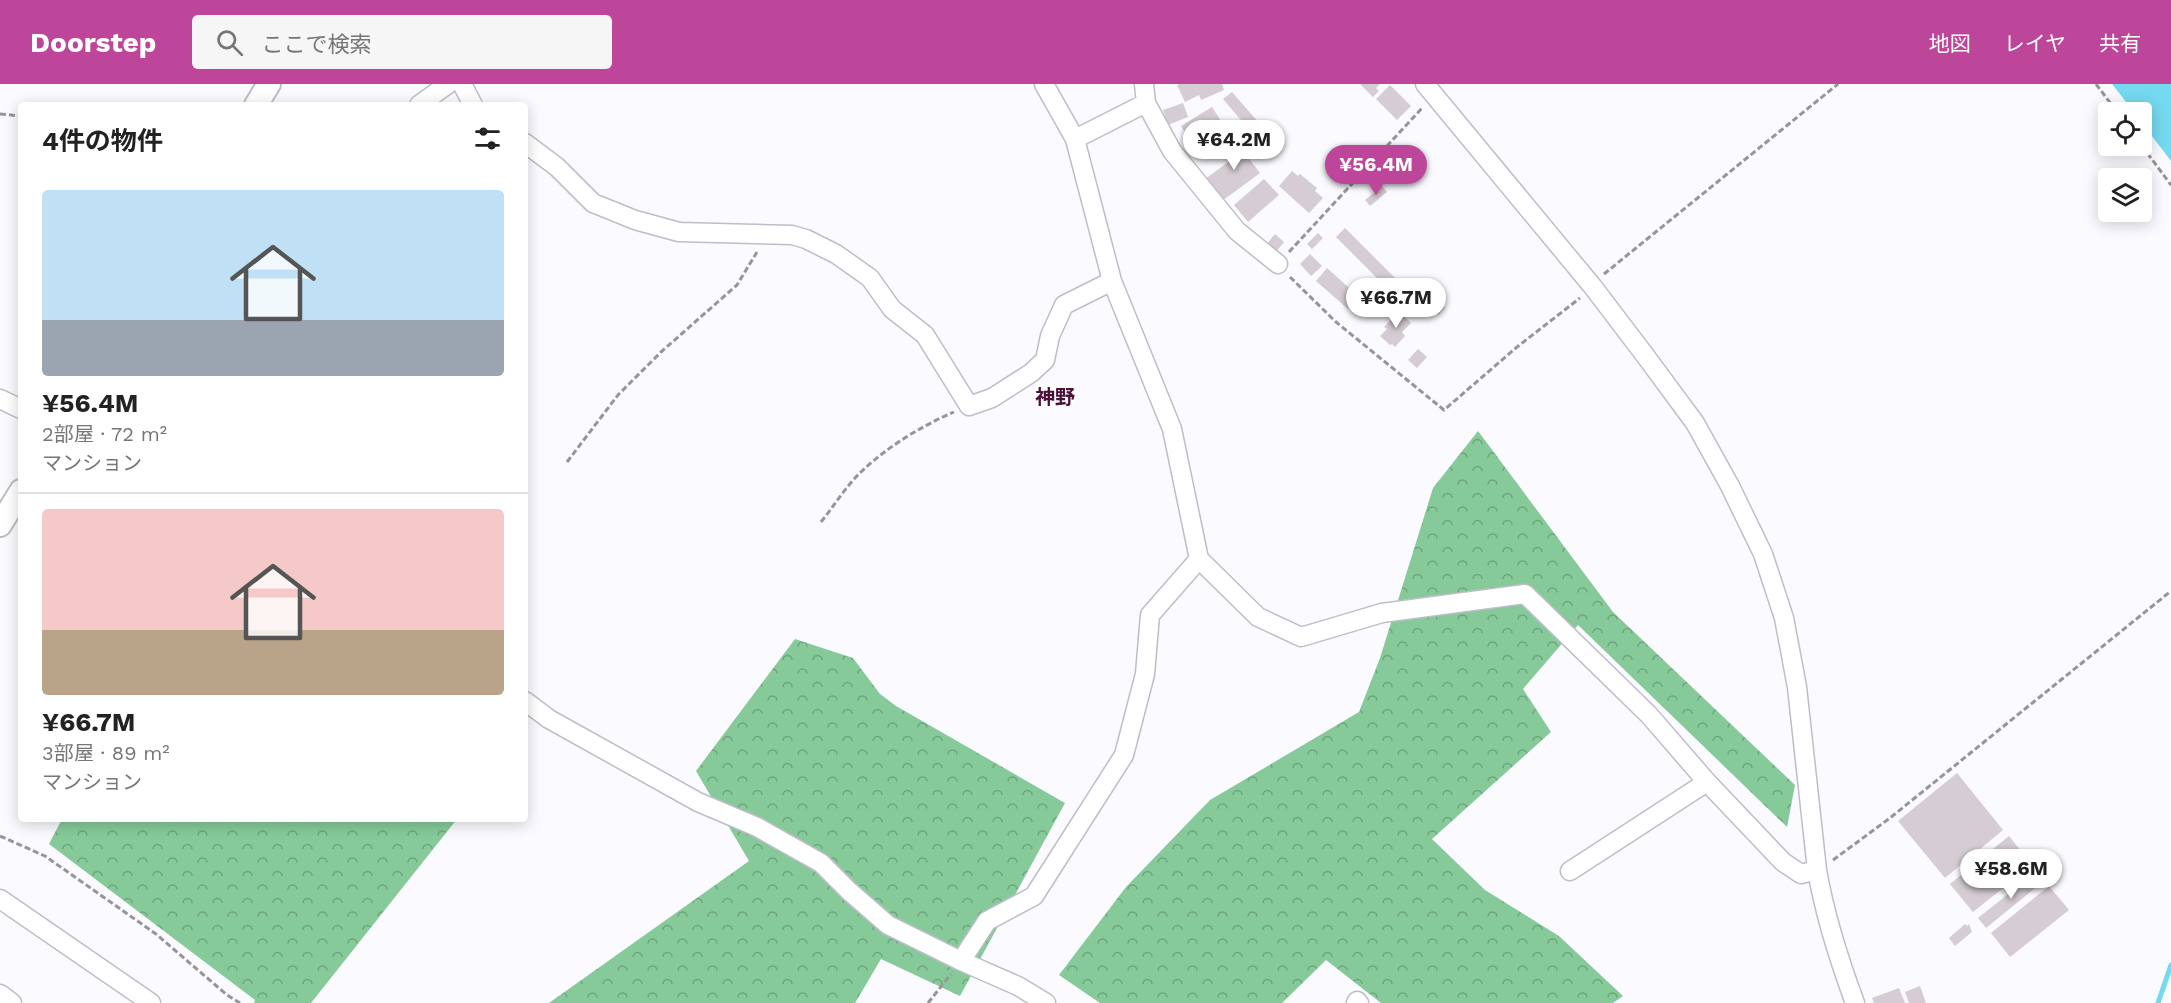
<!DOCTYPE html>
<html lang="ja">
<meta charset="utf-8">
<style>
body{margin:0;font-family:"Work Sans","Noto Sans JP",sans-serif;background:#f6f6f6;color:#222;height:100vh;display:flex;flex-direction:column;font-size:22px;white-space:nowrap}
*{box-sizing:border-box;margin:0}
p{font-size:20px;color:#767676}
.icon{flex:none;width:33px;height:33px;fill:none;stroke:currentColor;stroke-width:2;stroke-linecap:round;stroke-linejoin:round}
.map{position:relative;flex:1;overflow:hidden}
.sheet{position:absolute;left:18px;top:18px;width:510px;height:720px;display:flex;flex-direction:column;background:#fff;border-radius:6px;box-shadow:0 3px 15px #0003}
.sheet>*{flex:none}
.buttons{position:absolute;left:2098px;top:18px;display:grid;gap:12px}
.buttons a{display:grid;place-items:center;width:54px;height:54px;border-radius:6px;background:#fff;box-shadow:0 3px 15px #0003;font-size:30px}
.price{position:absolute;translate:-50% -51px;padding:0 14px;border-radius:21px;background:#fff;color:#222;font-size:20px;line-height:39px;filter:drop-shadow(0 2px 3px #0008)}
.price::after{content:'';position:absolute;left:50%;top:36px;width:18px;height:14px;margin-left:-9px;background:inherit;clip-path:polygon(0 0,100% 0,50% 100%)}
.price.current{background:#bd459a;color:#fff}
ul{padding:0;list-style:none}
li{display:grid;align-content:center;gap:12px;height:318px;padding:0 24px}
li+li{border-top:2px solid #e0e0e0}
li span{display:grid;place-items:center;height:186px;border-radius:6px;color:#555}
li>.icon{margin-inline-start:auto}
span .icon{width:108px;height:108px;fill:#fffc;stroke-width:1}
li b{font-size:26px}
h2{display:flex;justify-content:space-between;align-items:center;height:72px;padding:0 24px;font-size:26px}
header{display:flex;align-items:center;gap:36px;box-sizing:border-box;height:84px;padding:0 30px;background:#bd459a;color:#fff}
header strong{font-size:28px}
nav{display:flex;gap:33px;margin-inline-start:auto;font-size:21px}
.search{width:420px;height:54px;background:#f6f6f6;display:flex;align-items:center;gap:15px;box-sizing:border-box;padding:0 21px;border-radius:6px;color:#767676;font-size:22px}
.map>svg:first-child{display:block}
</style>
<header>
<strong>Doorstep</strong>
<div class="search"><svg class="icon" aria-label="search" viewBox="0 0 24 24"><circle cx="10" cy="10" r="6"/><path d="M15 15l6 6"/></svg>ここで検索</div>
<nav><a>地図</a><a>レイヤ</a><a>共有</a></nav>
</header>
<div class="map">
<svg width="2171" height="919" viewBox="0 0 2171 919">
<defs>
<pattern id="forest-crowns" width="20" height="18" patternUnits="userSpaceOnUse" patternTransform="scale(1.5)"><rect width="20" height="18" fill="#86ca99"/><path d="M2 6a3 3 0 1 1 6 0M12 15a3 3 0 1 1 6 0" fill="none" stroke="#6ea47d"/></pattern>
</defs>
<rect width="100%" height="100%" fill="#fafaff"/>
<path fill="url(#forest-crowns)" d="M1478 347 1613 528 1795 701 1787 743 1578 541 1523 605 1551 648 1432 755 1485 806 1559 852 1623 912 1613 919H1381L1326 876 1282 919H1100L1059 891 1126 803 1210 716 1359 628 1380 574 1433 404Z
M795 555 853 574 880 610 896 622 1065 719 960 912 881 875 855 919H549L749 777 696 687Z
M62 735H457L311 919H254L255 916 49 760Z"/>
<path fill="#75d9ef" d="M2112 0H2171V77L2142 39V28H2134Z"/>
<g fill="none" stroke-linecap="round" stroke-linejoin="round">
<path stroke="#75d9ef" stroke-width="5" d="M2158 919 2171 881"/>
</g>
<path fill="#d6ccd3" d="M1180 0H1222L1224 6 1201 16 1199 11 1185 18 1177 1Z
M1360 0H1380L1376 4 1379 7 1373 13Z
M1390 1 1411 22 1397 36 1376 15Z
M1232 8 1273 55 1264 63 1223 15Z
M1183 19 1188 33 1168 41 1163 26Z
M1212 23 1221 37 1214 41 1216 45 1192 60 1181 42Z
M1247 50 1254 60 1244 68 1260 89 1222 117 1205 95 1234 74 1227 65Z
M1269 63 1272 68 1258 76 1255 71Z
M1339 64 1345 69 1338 78 1331 73Z
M1346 71 1355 79 1348 87 1339 79Z
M1292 87 1298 92 1300 90 1317 104 1315 107 1323 114 1309 129 1279 102Z
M1264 95 1279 111 1248 138 1234 121Z
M1382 102 1387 108 1370 122 1365 116Z
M1345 144 1411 210 1402 219 1336 153Z
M1318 149 1323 154 1312 165 1307 160Z
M1275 150 1284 158 1276 168 1266 161Z
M1310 170 1322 182 1311 192 1300 180Z
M1327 184 1359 213 1348 225 1316 197Z
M1426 205 1445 224 1438 231 1419 212Z
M1399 227 1411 239 1402 248 1405 252 1395 263 1392 260 1390 261 1380 252 1387 245 1384 243Z
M1418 265 1427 273 1417 284 1408 276Z
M1957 689 2003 746 1945 794 1898 737Z
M2009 752 2032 781 1973 828 1950 800Z
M2037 787 2045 796 1986 844 1978 834Z
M2049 802 2069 826 2010 873 1991 849Z
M1965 840 1967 842 1969 840 1972 848 1955 862 1949 854Z
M1920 902 1926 919H1909L1905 908Z
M1899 904 1905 919H1874L1872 914Z"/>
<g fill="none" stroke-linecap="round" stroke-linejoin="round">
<g stroke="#bdbec8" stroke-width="21">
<path id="minor" d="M462 0 473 21
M1044 0 1075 55 1112 197 1172 345 1199 475 1150 531 1145 590 1124 671 1034 812 987 837 961 877 1018 902 1046 919
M1144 0 1146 19 1172 67 1237 147 1278 180
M1425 0 1593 203 1644 270 1695 339 1730 402 1763 470 1784 534 1797 603 1817 786C1825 832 1839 876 1855 919
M419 21 448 0
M1075 55 1146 19
M525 59 557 83 593 119 635 136 679 148 792 151 806 155 836 170 870 194 892 225 925 251 969 322 992 314 1031 289 1045 276 1050 252 1064 221 1112 197
M0 315 21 325
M1199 475 1258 533 1301 553 1382 529 1525 510 1649 631 1707 698 1783 778 1801 790 1817 786
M525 617 549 635 698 718 757 743 821 779 849 807 888 841 961 877
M1570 787 1707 698
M0 815 151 919
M0 910 12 919
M1356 919 1357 917 1359 919"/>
</g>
<g stroke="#bdbec8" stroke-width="26">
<path id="major" d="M256 21 269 0
M0 441 21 407"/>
</g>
<path stroke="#95959a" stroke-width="3" stroke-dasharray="6 3" stroke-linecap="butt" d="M2096 0 2117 28
M0 30 21 32
M2142 62 2171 101
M1289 168 1423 23
M1604 190 1838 0
M1290 193 1336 238 1444 326 1517 263 1580 214
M567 378 618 311 661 268 737 201 757 168
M821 438C833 423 843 407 856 393 882 366 919 343 954 328
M0 752 45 772 156 850 227 911 240 919
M1833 776 1890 734 2171 507
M928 919 951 890"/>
<use href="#minor" stroke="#fff" stroke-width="18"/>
<use href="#major" stroke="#fff" stroke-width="22"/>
</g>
<g text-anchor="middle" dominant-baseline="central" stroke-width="6" stroke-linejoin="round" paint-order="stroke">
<g font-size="20" font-weight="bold" fill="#4a103a" stroke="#fff">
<text x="1055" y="313">神野</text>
</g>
</g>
</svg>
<div class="buttons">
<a><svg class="icon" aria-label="locate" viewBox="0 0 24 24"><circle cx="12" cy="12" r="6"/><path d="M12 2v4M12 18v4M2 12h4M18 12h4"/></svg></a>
<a><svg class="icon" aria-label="layers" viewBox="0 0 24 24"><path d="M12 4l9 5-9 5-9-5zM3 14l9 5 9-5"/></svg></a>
</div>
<b class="price" style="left:1234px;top:87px">¥64.2M</b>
<b class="price current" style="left:1376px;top:112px">¥56.4M</b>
<b class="price" style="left:1396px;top:245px">¥66.7M</b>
<b class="price" style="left:2011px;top:816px">¥58.6M</b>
<section class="sheet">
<h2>4件の物件<svg class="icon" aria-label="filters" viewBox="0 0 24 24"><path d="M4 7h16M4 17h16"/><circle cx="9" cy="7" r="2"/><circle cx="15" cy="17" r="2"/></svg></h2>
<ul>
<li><span style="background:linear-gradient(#bfe0f5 70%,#9aa5b1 0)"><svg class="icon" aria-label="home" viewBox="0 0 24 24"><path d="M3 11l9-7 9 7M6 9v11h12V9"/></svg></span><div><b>¥56.4M</b><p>2部屋 · 72 m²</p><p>マンション</p></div></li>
<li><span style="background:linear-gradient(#f6c9c9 65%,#b9a48a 0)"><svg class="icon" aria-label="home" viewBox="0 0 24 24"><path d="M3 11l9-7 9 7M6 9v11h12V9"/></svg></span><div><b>¥66.7M</b><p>3部屋 · 89 m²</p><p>マンション</p></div></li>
</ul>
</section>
</div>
